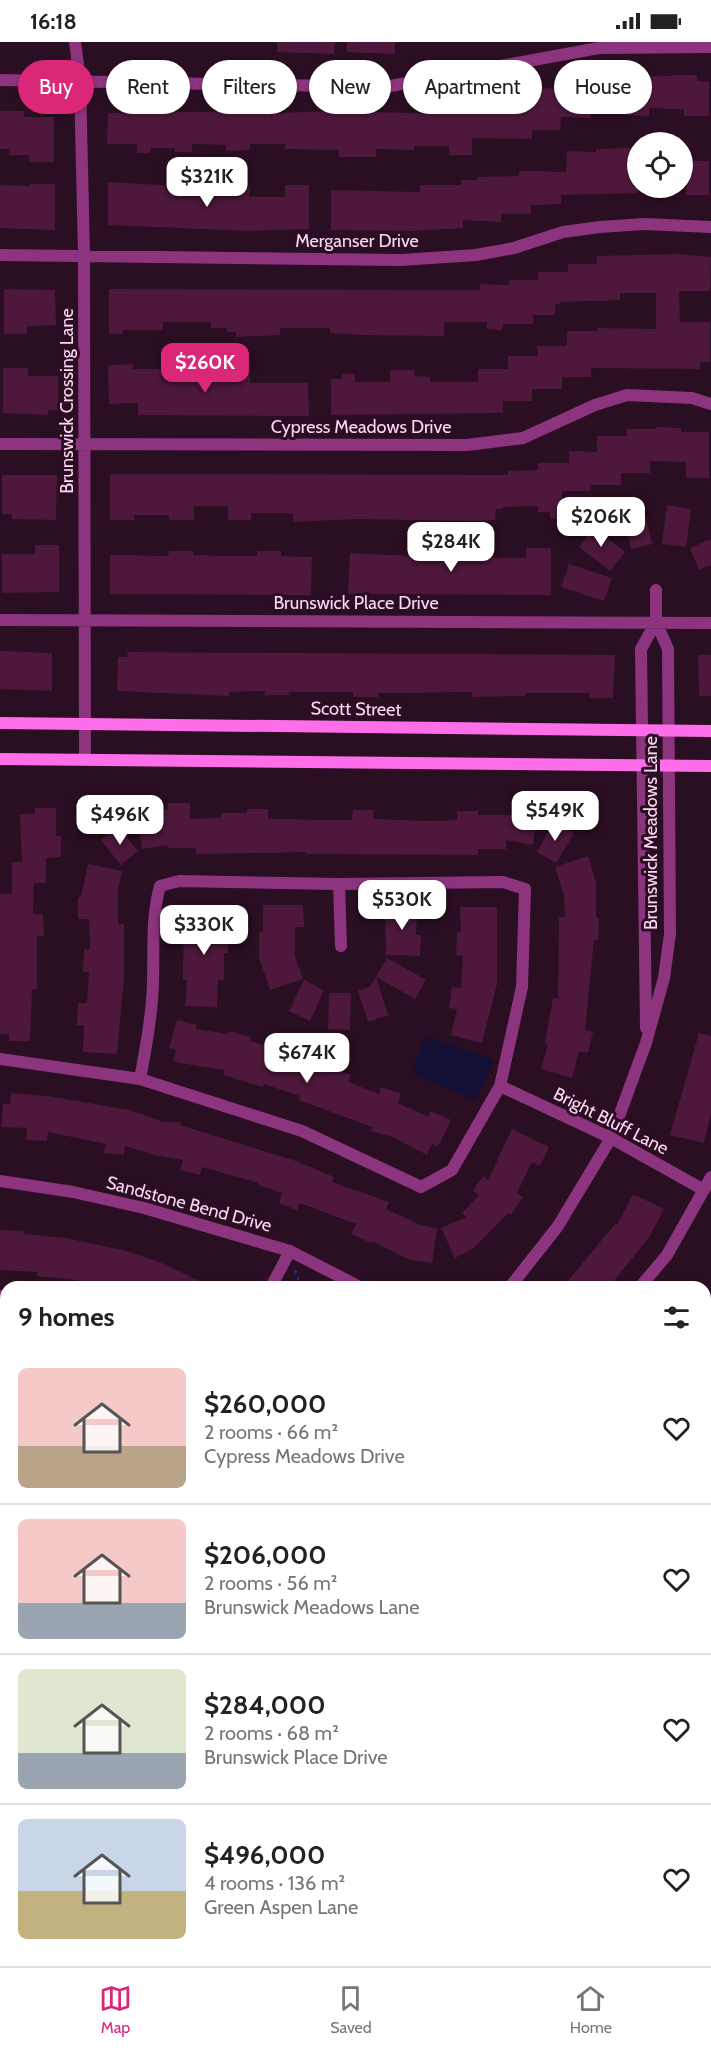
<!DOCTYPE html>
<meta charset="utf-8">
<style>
body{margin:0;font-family:Cabin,sans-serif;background:#f2f2f2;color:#222;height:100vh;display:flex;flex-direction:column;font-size:22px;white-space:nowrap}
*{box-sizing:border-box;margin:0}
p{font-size:20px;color:#767676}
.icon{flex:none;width:33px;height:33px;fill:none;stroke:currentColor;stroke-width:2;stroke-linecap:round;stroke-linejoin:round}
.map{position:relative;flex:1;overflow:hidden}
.drawer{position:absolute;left:0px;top:1239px;width:711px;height:686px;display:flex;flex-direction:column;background:#fff;border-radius:18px 18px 0 0;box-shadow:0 2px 4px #0004}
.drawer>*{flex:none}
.guide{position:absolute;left:18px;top:18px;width:675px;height:54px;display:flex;gap:12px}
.tools{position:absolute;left:627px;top:90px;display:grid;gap:12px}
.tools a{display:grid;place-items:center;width:66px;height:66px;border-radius:50%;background:#fff;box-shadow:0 2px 4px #0004;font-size:30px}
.price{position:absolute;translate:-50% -51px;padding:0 14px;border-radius:12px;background:#fff;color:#222;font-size:20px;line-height:39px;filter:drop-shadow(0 2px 3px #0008)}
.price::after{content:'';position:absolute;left:50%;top:36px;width:18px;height:14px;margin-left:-9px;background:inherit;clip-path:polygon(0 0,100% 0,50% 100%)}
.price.current{background:#db2777;color:#fff}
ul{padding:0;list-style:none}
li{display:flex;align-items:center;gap:18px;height:150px;padding:0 18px}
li+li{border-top:2px solid #e0e0e0}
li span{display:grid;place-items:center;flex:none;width:168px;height:120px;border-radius:9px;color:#555}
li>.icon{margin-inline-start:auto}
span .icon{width:72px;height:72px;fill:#fffc;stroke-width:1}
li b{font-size:26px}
h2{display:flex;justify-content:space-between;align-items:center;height:72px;padding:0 18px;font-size:26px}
.tag{padding:0 21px;border-radius:27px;background:#fff;box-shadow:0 2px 4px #0004;font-size:21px;line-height:54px}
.tag.current{background:#db2777;color:#fff}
.status{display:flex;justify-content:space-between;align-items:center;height:42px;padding:0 30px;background:#fff;direction:ltr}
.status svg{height:16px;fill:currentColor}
.tab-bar{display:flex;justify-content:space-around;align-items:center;height:84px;border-top:2px solid #e0e0e0;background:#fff;font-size:16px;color:#767676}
.tab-bar a{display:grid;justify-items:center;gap:3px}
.tab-bar .current{color:#db2777}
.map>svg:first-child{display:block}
</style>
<div class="status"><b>16:18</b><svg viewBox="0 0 49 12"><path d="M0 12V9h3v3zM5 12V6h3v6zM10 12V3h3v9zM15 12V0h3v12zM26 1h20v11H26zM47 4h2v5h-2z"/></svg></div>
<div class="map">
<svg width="711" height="1924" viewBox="0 0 711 1924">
<rect width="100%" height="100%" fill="#2a0e22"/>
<path fill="#131035" d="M426 994 495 1018 475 1058 412 1031Z"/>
<path fill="#3b054c" d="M705 1653H711V1924H380V1918H705Z
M6 1713V1918H251V1924H0V1714Z"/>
<path fill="#4d183c" d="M277 0H335L334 12 277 10Z
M347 0H395V12L347 10Z
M685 33H697V39L709 40V74H684V67L649 66V74L626 73V70H591V76L561 75 560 88H532V97L472 96V113H449V104H414V108L376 107V115H338L339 108 285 107V102H250V108L226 109V103L192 102V110H175V106H151L150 111H137V102H107L108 71 280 69V71L330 69 449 72V68H478L479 61 507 62 508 52H537V46L567 47V41L597 42V37Z
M0 69H24V75H54V120H29V113H9V107H0Z
M625 106H638V151L561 153V162L531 163V172H501V180L463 178V186L412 189 331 188V148L420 150V143H461V138H478V135L519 134V129L566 130 567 109 596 110V107Z
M685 119H709V153H686Z
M108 140 196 145V140L214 141V144L250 145 249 155H285V143H309V187L248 189 108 183Z
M30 142H55V188L0 186V143L30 144Z
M679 212 711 215 710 249H679L680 280H710V320H700V327L591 326V335H562V347H532V359H503V371L331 373V337H342V332H355V340H390V328H414V334L430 335V340H478V327H508V314H538L537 304H567V289H597V286L656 287V251H620V258L563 260 555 263V273H533V282H503L502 288 487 287V280H444V294L361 293 330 291V286H280V293L236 295V290H227V286H211V280H163V288H123V292H109V247L480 248V242L509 243V238H538V230H568V222H597V214Z
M4 247 55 248 56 283 27 284V292H4Z
M133 322V327H161L162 335 208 334V328L250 327V341H308L309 374 138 373V361L109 362 108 323Z
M3 326H28V334H58V368H48V373L3 371Z
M656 385 681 386V390H709V436H686V420L650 419V431H621V443H591L590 449H562V477H550V470H538V464L503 465V467H496L495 478 474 479 356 477 293 480V472L287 471H251V478H228V464H194V478H169V473H134L135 478H110V432L508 433V429L538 428V421H569V409L597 410V394H627V387H656Z
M2 433H57L56 478 12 477V472H2Z
M667 463 691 467 686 505 662 502Z
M644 466 652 502 631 507 623 471Z
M588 484H592L625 510 610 529 579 505 586 496 583 490Z
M711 497V523L699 528 690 506Z
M35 503H59V550L2 551V512H35Z
M408 504H432V510H467V504H491V516H526V506H551V553L348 552 350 511 408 514Z
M169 509H193V513L221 514H257V509H281V514L312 515 311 553 110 552V513L168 514Z
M569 522 612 536 604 559 561 545Z
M0 609 52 611V649L0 647Z
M127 610 615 613 613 656H589V651H525V654L472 655V650L378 651V655H353V650H289V653H265V649L229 650V654L117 649 118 615H128Z
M698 613H711V654H699Z
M168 761H190V777L221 776V771H247V767H268V777L322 778H352L353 768H374L373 777 431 779 457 778V769H478V773H516V769L537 772 533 803 506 798V807H478V813L306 812V810L196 812V806H168V803L142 807 137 772 168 767Z
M35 766H56V794H61V815L46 816V841H34L33 872H43L44 894H37V947H32L30 999H9V992H0V852H12V820H22L20 772H35Z
M554 779 574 791 556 821 537 810Z
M118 784 138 809 121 823 101 798Z
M588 814 596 841V876H599L598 899 594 898 585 988 593 990 588 1011 579 1009 572 1036 541 1027 548 1002 545 1001 553 956 558 957 559 875H565L564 853 555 825Z
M88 822 122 829 118 848V882H124V936L117 1012 83 1010 84 983H77L78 961H87L89 930H83L84 907H90L89 877H78V855H81Z
M219 863V889H228V911H224V938H218L217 965 185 964 187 938H183V922L184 895H187V864Z
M263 863H303L304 885H295V914L303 937 270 948 259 915V891L263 890Z
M385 864H417L416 893H421L420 914 386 913Z
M460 865H497V942L482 1001 451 993 457 967 449 966 452 945 461 946 463 913H456L457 890H461Z
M387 916 426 938 415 957 376 935 388 973 368 980 358 949 370 945Z
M304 938 324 948 310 979 289 969Z
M329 951H351L350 988 328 987Z
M177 978 197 983 196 987 228 992 229 989 251 995 250 999 273 1006 272 1011 329 1031 331 1027 351 1033 348 1040 379 1052 381 1045 401 1052 398 1061 428 1075 430 1069 451 1078 438 1105 432 1102 427 1113 393 1095 371 1089 372 1085 299 1058 300 1054 264 1042 263 1045 223 1033 225 1028 173 1020 176 1008 169 1006Z
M699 991 711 994V1071L704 1101 670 1093Z
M11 1051 47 1054 130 1068 163 1080H181L180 1083 296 1119 334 1135 332 1140 389 1160 386 1167 420 1183 437 1186 432 1221 410 1218 372 1199 371 1201 351 1192 356 1182 300 1161 297 1168 279 1161 282 1151 258 1143 259 1141 202 1125 200 1133 180 1128 183 1118 158 1114 125 1104 124 1113 104 1111 106 1102 48 1090 47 1099 26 1098 27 1086 1 1085 3 1062H10Z
M512 1087 549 1105 540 1124 532 1120 517 1151 523 1155 511 1173 508 1171 474 1206 455 1216 441 1186 466 1175 462 1171 479 1153 473 1149 483 1134 488 1138Z
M633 1152 664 1167 650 1194 609 1245H563L615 1182 617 1183Z
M0 1188 24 1189V1192L66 1196 127 1209 167 1223 211 1245H102L76 1238 37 1234V1230L0 1228Z"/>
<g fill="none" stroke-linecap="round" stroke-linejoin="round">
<path stroke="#2e24c6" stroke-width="2" stroke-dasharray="3 4.5" stroke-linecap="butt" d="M295 1228 301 1245"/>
<path stroke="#8d347f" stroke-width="12" d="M75 0 80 38 84 213 85 717
M0 38 385 45 599 6 711 5
M0 213 401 218 476 213 514 206 563 190 600 185 644 182 711 185
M0 402 467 403 523 396 595 363 627 353 692 356 711 362
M0 578 711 581
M339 842 341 904
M646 986 641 607 656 580
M0 1017 140 1037 302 1089 421 1145 452 1128 500 1044 522 945 525 847 503 840 339 842 179 839 160 844C151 876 154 908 153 941 152 973 146 1005 140 1037
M500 1044 611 1096 704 1148
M0 1139 73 1150 144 1166 290 1209 360 1245
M271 1245 290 1209
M510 1245 558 1184 611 1096 646 1001 664 936 670 892 668 607 656 580V548
M640 1245 667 1213 711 1135
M0 1254 6 1255
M705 1338H711
M705 1508H711
M0 1575 6 1576
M304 1918V1924"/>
<path stroke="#ff6eea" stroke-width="12" d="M0 681 711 689
M0 717 711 724"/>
</g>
<g text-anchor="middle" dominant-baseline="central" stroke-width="6" stroke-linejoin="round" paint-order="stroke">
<g font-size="18" fill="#ffd7f6" stroke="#2a0e22">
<text x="357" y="199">Merganser Drive</text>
<text transform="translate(67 359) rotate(-90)">Brunswick Crossing Lane</text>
<text x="361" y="385">Cypress Meadows Drive</text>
<text x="356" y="561">Brunswick Place Drive</text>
<text transform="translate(356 667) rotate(1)">Scott Street</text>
<text transform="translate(651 791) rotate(-90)">Brunswick Meadows Lane</text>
<text transform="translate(611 1079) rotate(27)">Bright Bluff Lane</text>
<text transform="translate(189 1162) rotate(15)">Sandstone Bend Drive</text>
</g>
</g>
</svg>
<div class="tools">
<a><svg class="icon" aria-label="locate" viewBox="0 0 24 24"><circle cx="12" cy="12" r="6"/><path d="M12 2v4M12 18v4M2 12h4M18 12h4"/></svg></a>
</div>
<b class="price" style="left:207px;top:166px">$321K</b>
<b class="price current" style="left:205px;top:352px">$260K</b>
<b class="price" style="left:601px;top:506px">$206K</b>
<b class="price" style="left:451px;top:531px">$284K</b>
<b class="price" style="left:555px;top:800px">$549K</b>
<b class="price" style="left:120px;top:804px">$496K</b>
<b class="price" style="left:402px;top:889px">$530K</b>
<b class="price" style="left:204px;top:914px">$330K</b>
<b class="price" style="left:307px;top:1042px">$674K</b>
<div class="guide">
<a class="tag current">Buy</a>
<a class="tag">Rent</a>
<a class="tag">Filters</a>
<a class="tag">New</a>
<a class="tag">Apartment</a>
<a class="tag">House</a>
</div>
<section class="drawer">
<h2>9 homes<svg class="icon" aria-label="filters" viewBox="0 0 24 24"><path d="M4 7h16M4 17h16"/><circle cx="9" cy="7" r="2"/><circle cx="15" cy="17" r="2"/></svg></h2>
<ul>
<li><span style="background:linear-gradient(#f6c9c9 65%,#b9a48a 0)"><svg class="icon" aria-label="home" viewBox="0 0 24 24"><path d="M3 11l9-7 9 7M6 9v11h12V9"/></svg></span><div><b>$260,000</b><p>2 rooms · 66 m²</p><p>Cypress Meadows Drive</p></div><svg class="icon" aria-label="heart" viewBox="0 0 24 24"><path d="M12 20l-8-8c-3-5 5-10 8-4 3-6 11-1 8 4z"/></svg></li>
<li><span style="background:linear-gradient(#f6c9c9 70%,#9aa5b1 0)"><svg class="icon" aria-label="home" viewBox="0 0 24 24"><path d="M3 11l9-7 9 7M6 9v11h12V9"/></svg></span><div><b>$206,000</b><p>2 rooms · 56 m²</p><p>Brunswick Meadows Lane</p></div><svg class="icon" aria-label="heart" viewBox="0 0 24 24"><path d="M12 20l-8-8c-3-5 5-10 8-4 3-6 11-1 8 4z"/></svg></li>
<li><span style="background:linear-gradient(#dfe7d0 70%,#9aa5b1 0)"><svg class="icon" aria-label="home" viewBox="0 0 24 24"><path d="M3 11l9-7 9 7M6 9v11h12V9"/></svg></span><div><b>$284,000</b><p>2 rooms · 68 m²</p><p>Brunswick Place Drive</p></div><svg class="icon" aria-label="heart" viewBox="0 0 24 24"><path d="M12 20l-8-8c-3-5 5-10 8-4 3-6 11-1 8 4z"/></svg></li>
<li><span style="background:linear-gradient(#c9d6e8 60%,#c2b280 0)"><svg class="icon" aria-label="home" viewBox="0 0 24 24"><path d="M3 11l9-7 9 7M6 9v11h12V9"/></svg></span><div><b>$496,000</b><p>4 rooms · 136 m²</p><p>Green Aspen Lane</p></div><svg class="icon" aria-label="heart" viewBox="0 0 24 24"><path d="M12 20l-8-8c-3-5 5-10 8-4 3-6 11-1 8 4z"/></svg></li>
</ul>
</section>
</div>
<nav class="tab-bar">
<a class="current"><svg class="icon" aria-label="map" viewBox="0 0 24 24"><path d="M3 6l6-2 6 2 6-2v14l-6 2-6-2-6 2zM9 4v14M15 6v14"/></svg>Map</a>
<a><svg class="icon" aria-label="saved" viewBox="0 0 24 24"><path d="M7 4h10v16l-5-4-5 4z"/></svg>Saved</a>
<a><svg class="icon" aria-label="home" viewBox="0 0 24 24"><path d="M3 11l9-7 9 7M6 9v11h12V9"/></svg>Home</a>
</nav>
